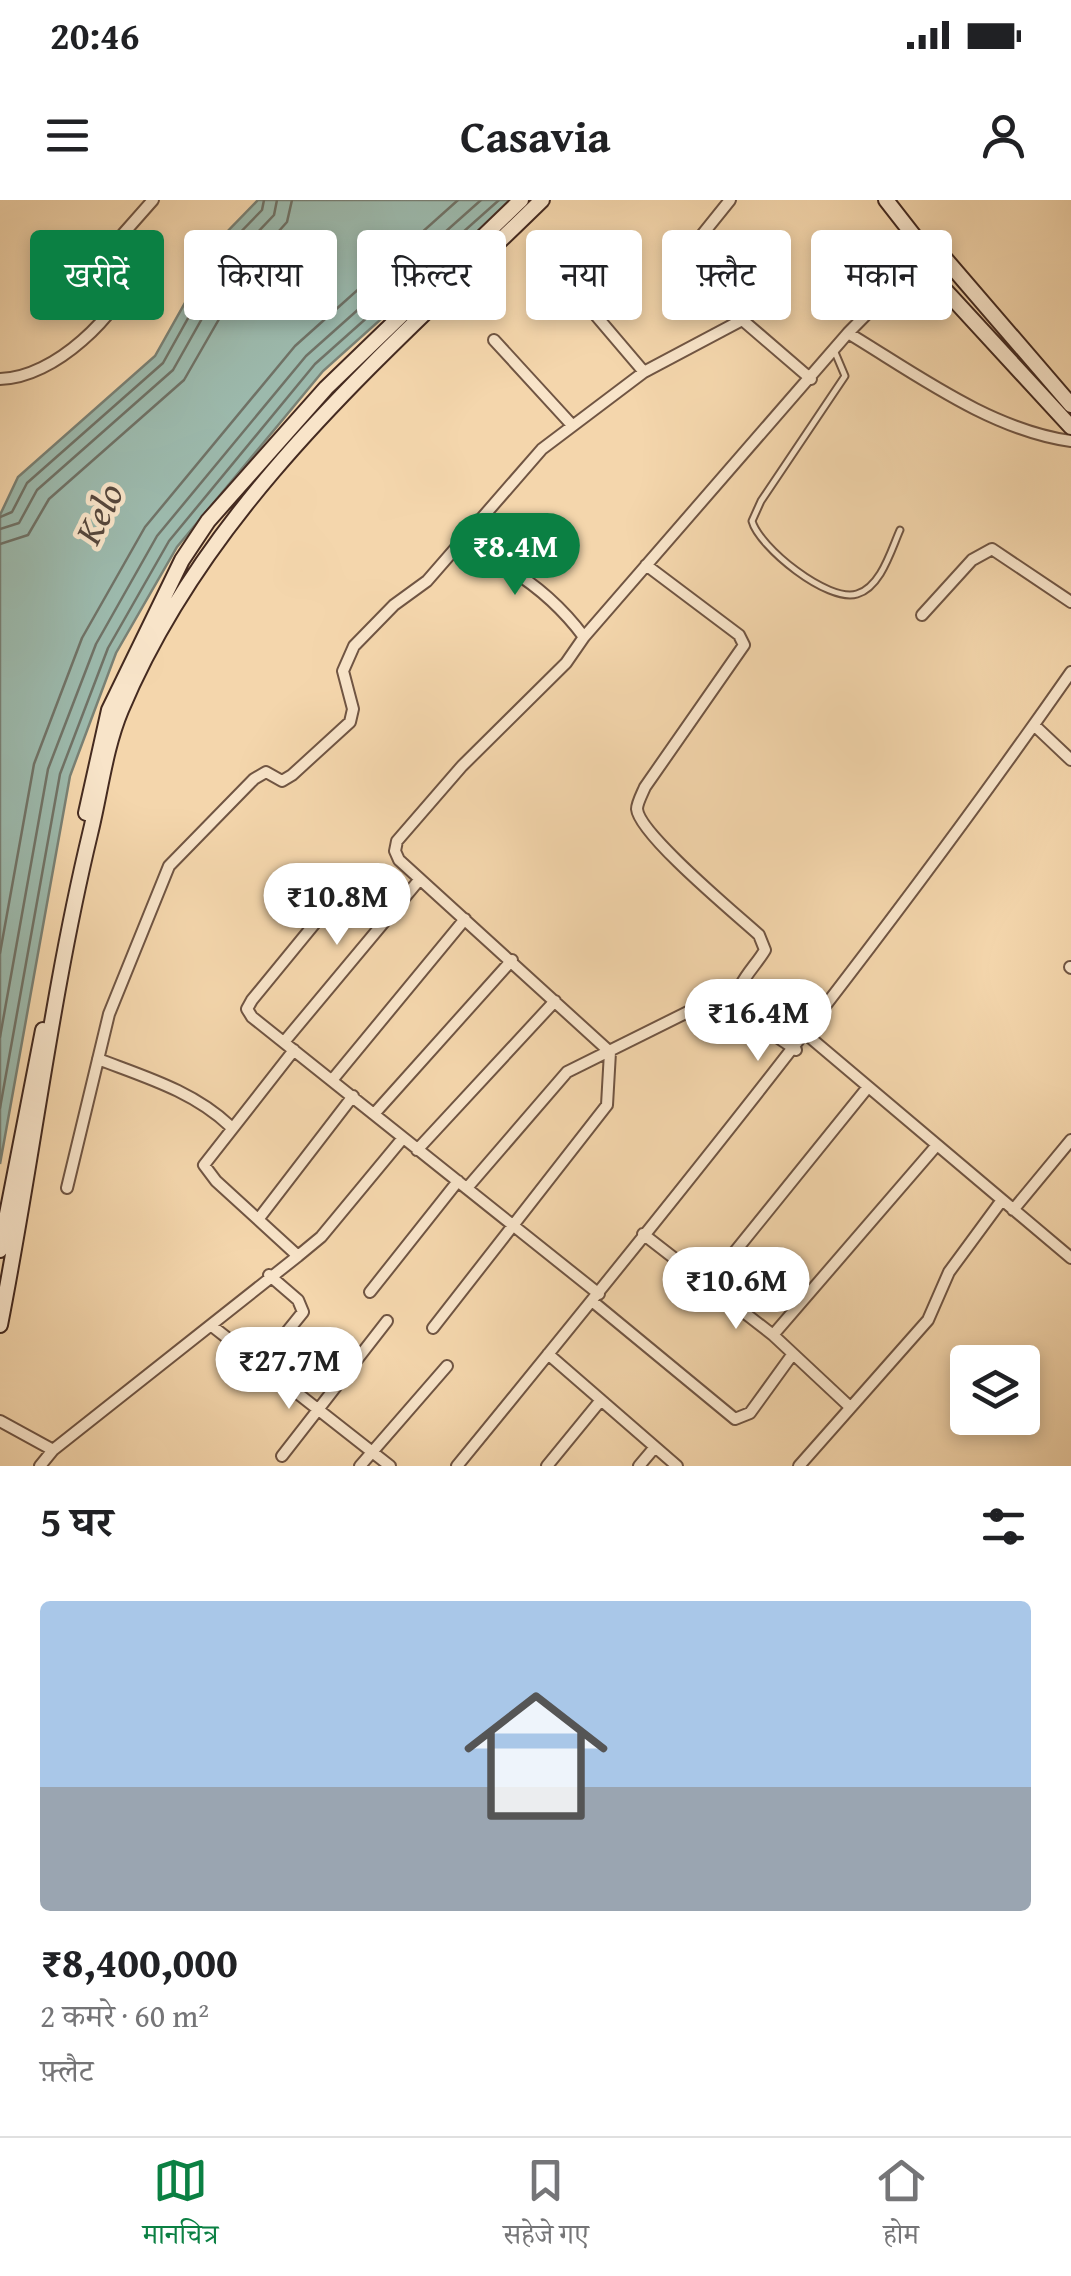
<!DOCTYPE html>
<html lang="hi">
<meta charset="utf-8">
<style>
body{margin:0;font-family:"Gentium Book Plus","Noto Serif Devanagari",serif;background:#f2f2f2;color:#202124;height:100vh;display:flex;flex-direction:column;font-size:38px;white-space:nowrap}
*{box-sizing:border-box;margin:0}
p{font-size:32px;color:#757577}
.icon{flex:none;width:55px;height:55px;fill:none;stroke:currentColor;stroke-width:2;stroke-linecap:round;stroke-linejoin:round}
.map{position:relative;height:1266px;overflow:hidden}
.panel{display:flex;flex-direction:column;background:#fff;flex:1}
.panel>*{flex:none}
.banner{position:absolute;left:30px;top:30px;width:1012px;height:90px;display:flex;gap:20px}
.tools{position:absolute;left:950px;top:1145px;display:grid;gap:20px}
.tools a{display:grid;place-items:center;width:90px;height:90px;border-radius:10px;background:#fff;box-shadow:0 5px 15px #0003;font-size:50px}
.price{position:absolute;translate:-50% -85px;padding:0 22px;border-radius:35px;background:#fff;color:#222;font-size:32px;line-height:65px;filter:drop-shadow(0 2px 5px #0008)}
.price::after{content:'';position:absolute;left:50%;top:60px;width:30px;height:22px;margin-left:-15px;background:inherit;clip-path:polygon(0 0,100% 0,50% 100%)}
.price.active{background:#0b8043;color:#fff}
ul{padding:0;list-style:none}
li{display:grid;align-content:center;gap:20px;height:530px;padding:0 40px}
li span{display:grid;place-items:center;height:310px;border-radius:10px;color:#555}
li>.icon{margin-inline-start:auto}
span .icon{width:180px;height:180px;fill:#fffc;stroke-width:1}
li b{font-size:42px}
h2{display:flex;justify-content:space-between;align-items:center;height:120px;padding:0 40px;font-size:42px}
.tag{padding:0 35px;border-radius:10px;background:#fff;box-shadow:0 5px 15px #0003;font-size:35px;line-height:90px}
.tag.active{background:#0b8043;color:#fff}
.status{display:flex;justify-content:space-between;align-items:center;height:70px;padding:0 50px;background:#fff;direction:ltr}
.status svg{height:28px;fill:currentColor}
header{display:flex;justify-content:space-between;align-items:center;height:130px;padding:0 40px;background:#fff;font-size:45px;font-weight:700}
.menu{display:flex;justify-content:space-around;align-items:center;height:140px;border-top:2px solid #e0e0e0;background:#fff;font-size:28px;color:#757577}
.menu a{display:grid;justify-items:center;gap:5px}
.menu .active{color:#0b8043}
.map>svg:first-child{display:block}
</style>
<div class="status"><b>20:46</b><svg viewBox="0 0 49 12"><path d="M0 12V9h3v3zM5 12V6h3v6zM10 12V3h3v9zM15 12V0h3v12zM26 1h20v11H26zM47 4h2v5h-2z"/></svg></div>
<header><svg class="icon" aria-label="menu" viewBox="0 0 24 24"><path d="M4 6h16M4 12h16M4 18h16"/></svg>Casavia<svg class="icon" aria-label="person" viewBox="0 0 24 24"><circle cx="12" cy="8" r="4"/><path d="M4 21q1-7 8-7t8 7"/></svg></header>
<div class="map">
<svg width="1071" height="1266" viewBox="0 0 1071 1266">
<rect width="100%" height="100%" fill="#f4d6ac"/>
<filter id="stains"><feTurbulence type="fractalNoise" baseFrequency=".002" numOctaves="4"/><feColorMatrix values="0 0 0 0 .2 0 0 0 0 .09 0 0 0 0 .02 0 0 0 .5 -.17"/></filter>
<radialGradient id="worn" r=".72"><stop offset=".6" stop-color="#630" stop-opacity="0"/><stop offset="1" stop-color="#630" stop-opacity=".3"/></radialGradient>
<path fill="#9cb9ac" stroke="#798074" stroke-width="2.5" d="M258 0H514L323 171 177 347 116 453 70 576 0 964V315L18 277 155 156 222 37Z"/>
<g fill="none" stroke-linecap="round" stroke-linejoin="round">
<path stroke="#707266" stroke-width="2.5" d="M0 317 12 312 27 283 163 163 230 43 262 10 264 0
M0 329 19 323 37 290 173 170 240 51 274 15 277 0
M0 344 28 335 49 299 184 180 253 60 287 22 292 0
M0 753 34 564 82 438 145 327 295 146 458 0
M0 837 48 569 96 444 157 336 306 156 481 0
M0 908 60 574 108 448 169 341 315 164 499 0"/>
<g stroke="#705543" stroke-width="9">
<path id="lane" d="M834 150 845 176 761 301 752 321C759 347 828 403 857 394 881 387 891 350 900 330"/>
</g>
<g stroke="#705543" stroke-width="14">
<path id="street" d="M730 0 681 61 689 74 811 179
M587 105 644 172
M848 133C916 174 991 230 1071 241
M494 140 571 224
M0 179C55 178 118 115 138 66L123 34 153 0
M458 344C508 363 552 394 584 437
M646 365 739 435 744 445 645 587C642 594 637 603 637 609 639 634 737 715 759 735L765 750C758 762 747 773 741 785 728 812 778 836 796 850
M922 415 972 360 992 349 1071 402
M1034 525 1071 560
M334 700 252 800 247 809 252 817 599 1094
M1070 767 1071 768
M807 835 1071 1058
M284 842 420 679
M98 859C145 877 193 891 230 926
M333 879 465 719
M374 914 512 760
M417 950 555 801
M67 988 109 814 169 666 254 579 266 572 282 581 292 575 350 522 353 509 343 471 354 446 394 405 427 381 542 249 644 172 742 120
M467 988 567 872 740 786
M1013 1010 1071 940
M260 1017 353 896
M643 1034 773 1135 850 1207
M298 1056 321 1037 403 938
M708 1085 868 887
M370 1092 458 981
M592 1101 735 1219 750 1213 792 1155
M212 1126 390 1266
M433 1128 607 905 610 852 399 660 395 651 397 641 462 566 566 463 584 437 848 133 920 60
M773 1135 937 945
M548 1154 677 1266
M261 1164 303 1112 298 1100 269 1075
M0 1221 53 1250 298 1056 216 981 204 965 294 850
M282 1256 387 1121
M40 1266 53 1250
M360 1266 447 1166
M457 1266C669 1007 879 747 1071 472
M547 1266 601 1200
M639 1266 655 1247
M799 1266 928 1120 949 1072 1002 1000"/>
</g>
<g stroke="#442a20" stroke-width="18">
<path id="secondary" d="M886 0 918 41 935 47 1071 205
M918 41 920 60 933 77 1071 227
M86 613 109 510 182 360 208 321 326 188 521 0
M0 1050 43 830
M0 1125C32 962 51 796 90 634 100 594 105 548 121 510 208 302 385 154 542 0"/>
</g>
<use href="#lane" stroke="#f8e4c9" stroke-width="5"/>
<use href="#street" stroke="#f8e4c9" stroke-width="10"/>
<use href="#secondary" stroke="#f8e4c9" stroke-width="14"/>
</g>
<g text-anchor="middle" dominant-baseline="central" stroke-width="9" stroke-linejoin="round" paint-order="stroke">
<g font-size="38" font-style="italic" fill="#56473c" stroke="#f8e4c9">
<text transform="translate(98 313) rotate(-64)">Kelo</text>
</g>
</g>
<rect width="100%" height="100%" filter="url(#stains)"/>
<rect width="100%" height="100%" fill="url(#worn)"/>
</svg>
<div class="tools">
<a><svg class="icon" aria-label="layers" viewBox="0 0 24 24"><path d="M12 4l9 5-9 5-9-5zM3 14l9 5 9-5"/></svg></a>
</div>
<b class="price active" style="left:515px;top:398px">₹8.4M</b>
<b class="price" style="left:337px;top:748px">₹10.8M</b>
<b class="price" style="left:758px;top:864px">₹16.4M</b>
<b class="price" style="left:736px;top:1132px">₹10.6M</b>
<b class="price" style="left:289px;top:1212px">₹27.7M</b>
<div class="banner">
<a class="tag active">खरीदें</a>
<a class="tag">किराया</a>
<a class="tag">फ़िल्टर</a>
<a class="tag">नया</a>
<a class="tag">फ़्लैट</a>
<a class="tag">मकान</a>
</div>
</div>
<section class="panel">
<h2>5 घर<svg class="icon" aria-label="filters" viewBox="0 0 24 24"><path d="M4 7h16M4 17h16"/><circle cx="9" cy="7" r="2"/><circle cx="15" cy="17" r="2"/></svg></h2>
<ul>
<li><span style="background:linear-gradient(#a9c7e8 60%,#9aa5b1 0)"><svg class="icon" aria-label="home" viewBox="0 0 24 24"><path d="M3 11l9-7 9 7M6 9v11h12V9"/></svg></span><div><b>₹8,400,000</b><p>2 कमरे · 60 m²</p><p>फ़्लैट</p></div></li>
</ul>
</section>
<nav class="menu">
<a class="active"><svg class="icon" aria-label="map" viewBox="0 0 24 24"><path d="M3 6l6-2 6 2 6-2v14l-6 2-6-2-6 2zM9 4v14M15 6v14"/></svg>मानचित्र</a>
<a><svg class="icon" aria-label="saved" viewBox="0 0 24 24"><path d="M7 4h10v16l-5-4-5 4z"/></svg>सहेजे गए</a>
<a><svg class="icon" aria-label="home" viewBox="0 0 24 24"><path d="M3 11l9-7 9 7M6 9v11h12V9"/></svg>होम</a>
</nav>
